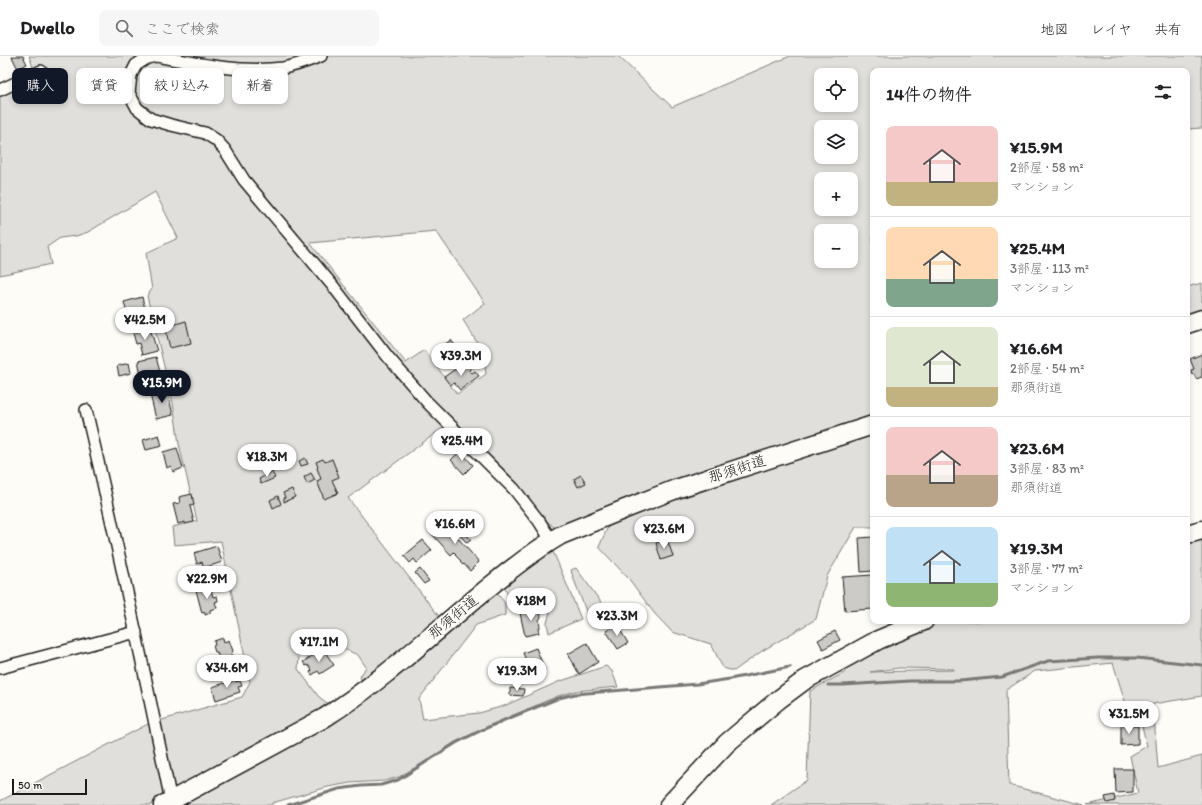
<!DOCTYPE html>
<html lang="ja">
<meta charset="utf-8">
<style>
body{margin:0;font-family:Itim,"Klee One",sans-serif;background:#f6f6f6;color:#202124;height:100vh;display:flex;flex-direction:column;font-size:15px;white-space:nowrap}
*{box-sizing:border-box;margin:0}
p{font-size:13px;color:#757577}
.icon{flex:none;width:22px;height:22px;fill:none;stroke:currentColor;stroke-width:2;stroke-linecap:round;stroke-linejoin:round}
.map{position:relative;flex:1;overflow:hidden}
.drawer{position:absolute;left:870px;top:12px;width:320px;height:556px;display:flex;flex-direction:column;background:#fff;border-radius:8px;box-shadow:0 2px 6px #0003}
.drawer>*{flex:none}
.banner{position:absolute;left:12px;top:12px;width:380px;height:36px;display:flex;gap:8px}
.tools{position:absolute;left:814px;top:12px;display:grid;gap:8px}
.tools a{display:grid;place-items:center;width:44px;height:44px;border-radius:8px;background:#fff;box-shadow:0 2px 6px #0003;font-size:20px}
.scale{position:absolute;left:12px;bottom:10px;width:75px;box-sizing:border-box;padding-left:4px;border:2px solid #1c1c1c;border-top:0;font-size:11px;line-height:14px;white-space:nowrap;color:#1c1c1c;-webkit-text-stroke:3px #fdfcf7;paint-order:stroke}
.price{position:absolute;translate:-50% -34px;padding:0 9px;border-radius:14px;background:#fff;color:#222;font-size:13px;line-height:26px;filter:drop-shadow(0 1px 2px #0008)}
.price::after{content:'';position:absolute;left:50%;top:24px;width:12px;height:9px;margin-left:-6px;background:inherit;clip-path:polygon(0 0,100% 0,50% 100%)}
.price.current{background:#111827;color:#fff}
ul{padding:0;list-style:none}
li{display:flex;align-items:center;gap:12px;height:100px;padding:0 16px}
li+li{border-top:1px solid #e0e0e0}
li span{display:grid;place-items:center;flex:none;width:112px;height:80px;border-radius:8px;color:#555}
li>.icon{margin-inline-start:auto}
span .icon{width:48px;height:48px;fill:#fffc;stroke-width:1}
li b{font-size:17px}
h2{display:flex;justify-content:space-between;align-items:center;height:48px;padding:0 16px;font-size:17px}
.tag{padding:0 14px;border-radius:8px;background:#fff;box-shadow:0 2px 6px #0003;font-size:14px;line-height:36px}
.tag.current{background:#111827;color:#fff}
header{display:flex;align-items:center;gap:24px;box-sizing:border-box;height:56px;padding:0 20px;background:#fff;border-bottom:1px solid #e0e0e0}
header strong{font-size:19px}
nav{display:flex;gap:22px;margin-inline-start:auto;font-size:14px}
.search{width:280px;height:36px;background:#f6f6f6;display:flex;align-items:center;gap:10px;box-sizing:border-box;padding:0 14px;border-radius:8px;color:#757577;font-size:15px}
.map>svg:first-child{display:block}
</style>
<header>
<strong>Dwello</strong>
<div class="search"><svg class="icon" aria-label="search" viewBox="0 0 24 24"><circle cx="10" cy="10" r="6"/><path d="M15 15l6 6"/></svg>ここで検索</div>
<nav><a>地図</a><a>レイヤ</a><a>共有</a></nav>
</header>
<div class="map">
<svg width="1202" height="749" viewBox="0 0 1202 749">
<rect width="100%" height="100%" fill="#fdfcf7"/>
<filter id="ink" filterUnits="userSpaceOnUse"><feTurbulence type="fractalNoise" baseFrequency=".025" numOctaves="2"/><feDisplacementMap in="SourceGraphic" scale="8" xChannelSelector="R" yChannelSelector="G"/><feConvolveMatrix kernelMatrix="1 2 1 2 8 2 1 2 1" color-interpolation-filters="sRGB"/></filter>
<g filter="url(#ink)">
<path fill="#e0dfdb" stroke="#7e7e7c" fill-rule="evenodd" d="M29 0H618L672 51 790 0H1202V72L1187 73V15H873V362L555 472 549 467 522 435 452 365 348 442 441 563 363 627 360 621 366 611 358 599 344 593 322 575 299 601 298 613 319 641 334 652 496 536 505 547V559L476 569 419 643 423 663 479 657 504 650 558 626 606 610 612 615 618 631 576 635 558 640 490 669 455 686 421 708 399 721 384 725 350 727 328 731 272 747V749H0V745L148 668 242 641 250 626 221 485 174 489 172 471 197 465 179 388 173 347 147 240 152 233 146 197 178 182 155 136 88 176 76 180 60 182 47 191 51 208 0 219V28L33 11ZM821 19H851V49H821ZM821 71H851V101H821ZM821 123H851V153H821ZM436 175 485 247 463 264 483 296 486 318 457 338 424 294 406 307 310 187ZM821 175H851V205H821Z
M1202 227V256L1187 261V231Z
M873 378V471H856L827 520 816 563 762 595 734 615 723 612 711 588 672 576 654 557 629 523 599 491 610 466Z
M1202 483V640L1153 648 1158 712 1202 700V749H1087L1138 737 1130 700 1147 690 1141 666 1132 668 1113 607 1035 615 1006 634 1009 729 1084 749H771L807 724 810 635 844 617 851 605 894 583 939 565H1187V487ZM899 612 954 613V614L870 616Z
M553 496 555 500 581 563 549 577 547 567 550 556 542 539 523 532 508 539 503 529 547 498Z
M576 512 606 553 589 563 573 521 571 514Z"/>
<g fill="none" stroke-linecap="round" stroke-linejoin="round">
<path stroke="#797876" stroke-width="3" d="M828 629H843L910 625H960L1002 621 1048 605 1098 602H1137L1202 609
M288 749 339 733 361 730 381 729 398 724 456 687 478 676 507 663 559 642 575 638 697 628 730 623 790 611"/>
</g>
<path fill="#cccbc8" stroke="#1c1c1c" d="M15 0H23L27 8 18 13 12 1Z
M142 241 148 265 130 270 124 246Z
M186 265 191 287 170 292 165 271Z
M150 272 157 295 142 299 139 287 136 288 133 277Z
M451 284 464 302 451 312 446 305 443 307 439 301 441 300 438 296 443 293 441 291Z
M1202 298V321L1196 323 1194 318 1192 319 1191 314 1194 313 1190 303Z
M156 301 161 320 166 319 169 330 165 331V329L147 333 148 335 141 337 139 328 143 327 138 305Z
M129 307 131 317 119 320 117 310Z
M464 307 468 311 469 310 471 313 469 314 472 317 475 315 479 320 460 334 454 327 450 329 444 321Z
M167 333 173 359 156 363 150 338Z
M159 379 162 390 146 394 143 384Z
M177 392 183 412 173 416 171 410 167 412 163 396Z
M460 395 473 409 464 418 451 404Z
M305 402 308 408 301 410 299 405Z
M323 403 325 406 332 403 339 421 332 424 338 437 324 443 317 425 321 423 317 412 318 411 316 406Z
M272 416 275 422 261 428 259 423Z
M311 417 315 424 307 428 304 421Z
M581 419 586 427 578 431 574 423Z
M292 433 295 441 284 446V443L285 441 283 437Z
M192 438 194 449 190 450 194 466 185 468V466L178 468 173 448 180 447 179 441Z
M278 440 281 448 273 452 270 444Z
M445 464 458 480 457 481 479 506 470 515 464 508 463 509 460 506 461 505 455 499 456 498 454 496 451 499 431 477 435 474 436 476 439 474 437 471Z
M463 474 471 484 467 487 459 478Z
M873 481V515L861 516 859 482Z
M667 483 673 500 661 504 656 487Z
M423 484 432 494 417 507 414 503 410 507 404 500Z
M217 490 222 506 204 512 202 506 197 508 194 497Z
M420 513 429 525 424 528 415 517Z
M873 519V553L845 555 842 521Z
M210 530 213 541 217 540 218 545 215 546 217 552 210 554V557L205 559V556L202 557 196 534Z
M540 554 541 561 539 564 540 571 538 574 539 577 525 580 520 557Z
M617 569 628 587 618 593 606 575Z
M835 575 840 584 823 593 818 584Z
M223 582 224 586 229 584 233 595 231 598 237 617 235 618 236 621 229 623 228 619 224 620 217 596H215L213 590 215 589 214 585Z
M587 587 598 606 579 618 568 598Z
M536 592 545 614 532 619 523 597Z
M323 593 334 609 320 618 318 615 312 619 310 616 312 614 308 609 306 610 303 606Z
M235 624 236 626 240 625 242 630 238 631 240 636 216 644 212 631Z
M510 632 524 633 523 640 510 639Z
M1121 670H1138V688L1121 689Z
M1115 713H1133V736L1116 737Z
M1114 739 1115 745 1107 747 1105 741Z"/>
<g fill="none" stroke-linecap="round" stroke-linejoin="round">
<g stroke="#1c1c1c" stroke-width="14">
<path id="street" d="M157 0 147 2 136 9 131 19 129 37 137 52 151 63 171 69 205 77 216 84 225 94 244 124 333 230 388 301 427 346 514 433 539 465 551 484
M157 0C198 8 241 17 283 12 295 10 311 4 321 0
M0 34 41 15
M86 354C117 484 144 614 171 745
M0 612 136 576"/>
</g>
<g stroke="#1c1c1c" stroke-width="21">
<path id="primary" d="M1187 268 1202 263
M1187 478 1202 474
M163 749 324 662C383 625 434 576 488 532 511 513 535 494 561 479L625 453 676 433 873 369
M669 749 727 687 778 644 805 624 878 584 924 565"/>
</g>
<use href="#street" stroke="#fdfcf7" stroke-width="11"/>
<use href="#primary" stroke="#fdfcf7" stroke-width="18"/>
</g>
</g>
<g text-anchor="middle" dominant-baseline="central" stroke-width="3" stroke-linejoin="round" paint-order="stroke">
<g font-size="15" fill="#1c1c1c" stroke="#fdfcf7">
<text transform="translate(737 413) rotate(-18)">那須街道</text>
<text transform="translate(453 561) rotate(-40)">那須街道</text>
</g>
</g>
</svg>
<div class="tools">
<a><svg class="icon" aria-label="locate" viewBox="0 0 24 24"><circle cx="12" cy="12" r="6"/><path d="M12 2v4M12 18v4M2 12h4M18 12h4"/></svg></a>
<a><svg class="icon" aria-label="layers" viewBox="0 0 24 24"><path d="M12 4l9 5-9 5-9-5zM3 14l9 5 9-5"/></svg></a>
<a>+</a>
<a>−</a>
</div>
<div class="scale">50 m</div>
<b class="price" style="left:145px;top:285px">¥42.5M</b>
<b class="price" style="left:461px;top:321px">¥39.3M</b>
<b class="price current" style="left:162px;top:348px">¥15.9M</b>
<b class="price" style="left:462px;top:406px">¥25.4M</b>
<b class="price" style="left:267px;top:422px">¥18.3M</b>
<b class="price" style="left:455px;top:489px">¥16.6M</b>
<b class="price" style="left:664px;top:494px">¥23.6M</b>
<b class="price" style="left:207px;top:544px">¥22.9M</b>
<b class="price" style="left:531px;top:566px">¥18M</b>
<b class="price" style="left:617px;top:581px">¥23.3M</b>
<b class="price" style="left:319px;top:607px">¥17.1M</b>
<b class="price" style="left:227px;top:633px">¥34.6M</b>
<b class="price" style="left:517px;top:636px">¥19.3M</b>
<b class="price" style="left:1129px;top:679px">¥31.5M</b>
<div class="banner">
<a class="tag current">購入</a>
<a class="tag">賃貸</a>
<a class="tag">絞り込み</a>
<a class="tag">新着</a>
</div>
<section class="drawer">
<h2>14件の物件<svg class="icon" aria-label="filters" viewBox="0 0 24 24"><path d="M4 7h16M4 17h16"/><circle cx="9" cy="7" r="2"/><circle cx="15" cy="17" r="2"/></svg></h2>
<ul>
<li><span style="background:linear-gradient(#f6c9c9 70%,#c2b280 0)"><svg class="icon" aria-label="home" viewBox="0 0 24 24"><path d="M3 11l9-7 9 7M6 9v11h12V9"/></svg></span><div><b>¥15.9M</b><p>2部屋 · 58 m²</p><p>マンション</p></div></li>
<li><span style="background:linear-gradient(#ffd9b3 65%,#7fa58c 0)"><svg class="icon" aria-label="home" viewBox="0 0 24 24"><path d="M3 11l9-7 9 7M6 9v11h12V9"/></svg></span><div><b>¥25.4M</b><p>3部屋 · 113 m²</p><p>マンション</p></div></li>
<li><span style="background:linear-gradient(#dfe7d0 75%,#c2b280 0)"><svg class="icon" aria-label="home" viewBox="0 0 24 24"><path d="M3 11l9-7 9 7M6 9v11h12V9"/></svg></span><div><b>¥16.6M</b><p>2部屋 · 54 m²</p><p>那須街道</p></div></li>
<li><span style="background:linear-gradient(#f6c9c9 60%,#b9a48a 0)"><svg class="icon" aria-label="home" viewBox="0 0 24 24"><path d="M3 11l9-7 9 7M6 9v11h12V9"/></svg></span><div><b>¥23.6M</b><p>3部屋 · 83 m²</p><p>那須街道</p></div></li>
<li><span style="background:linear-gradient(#bfe0f5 70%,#8fb573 0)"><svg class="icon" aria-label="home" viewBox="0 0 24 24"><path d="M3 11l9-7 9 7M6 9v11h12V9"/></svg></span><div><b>¥19.3M</b><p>3部屋 · 77 m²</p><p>マンション</p></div></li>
</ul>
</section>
</div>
